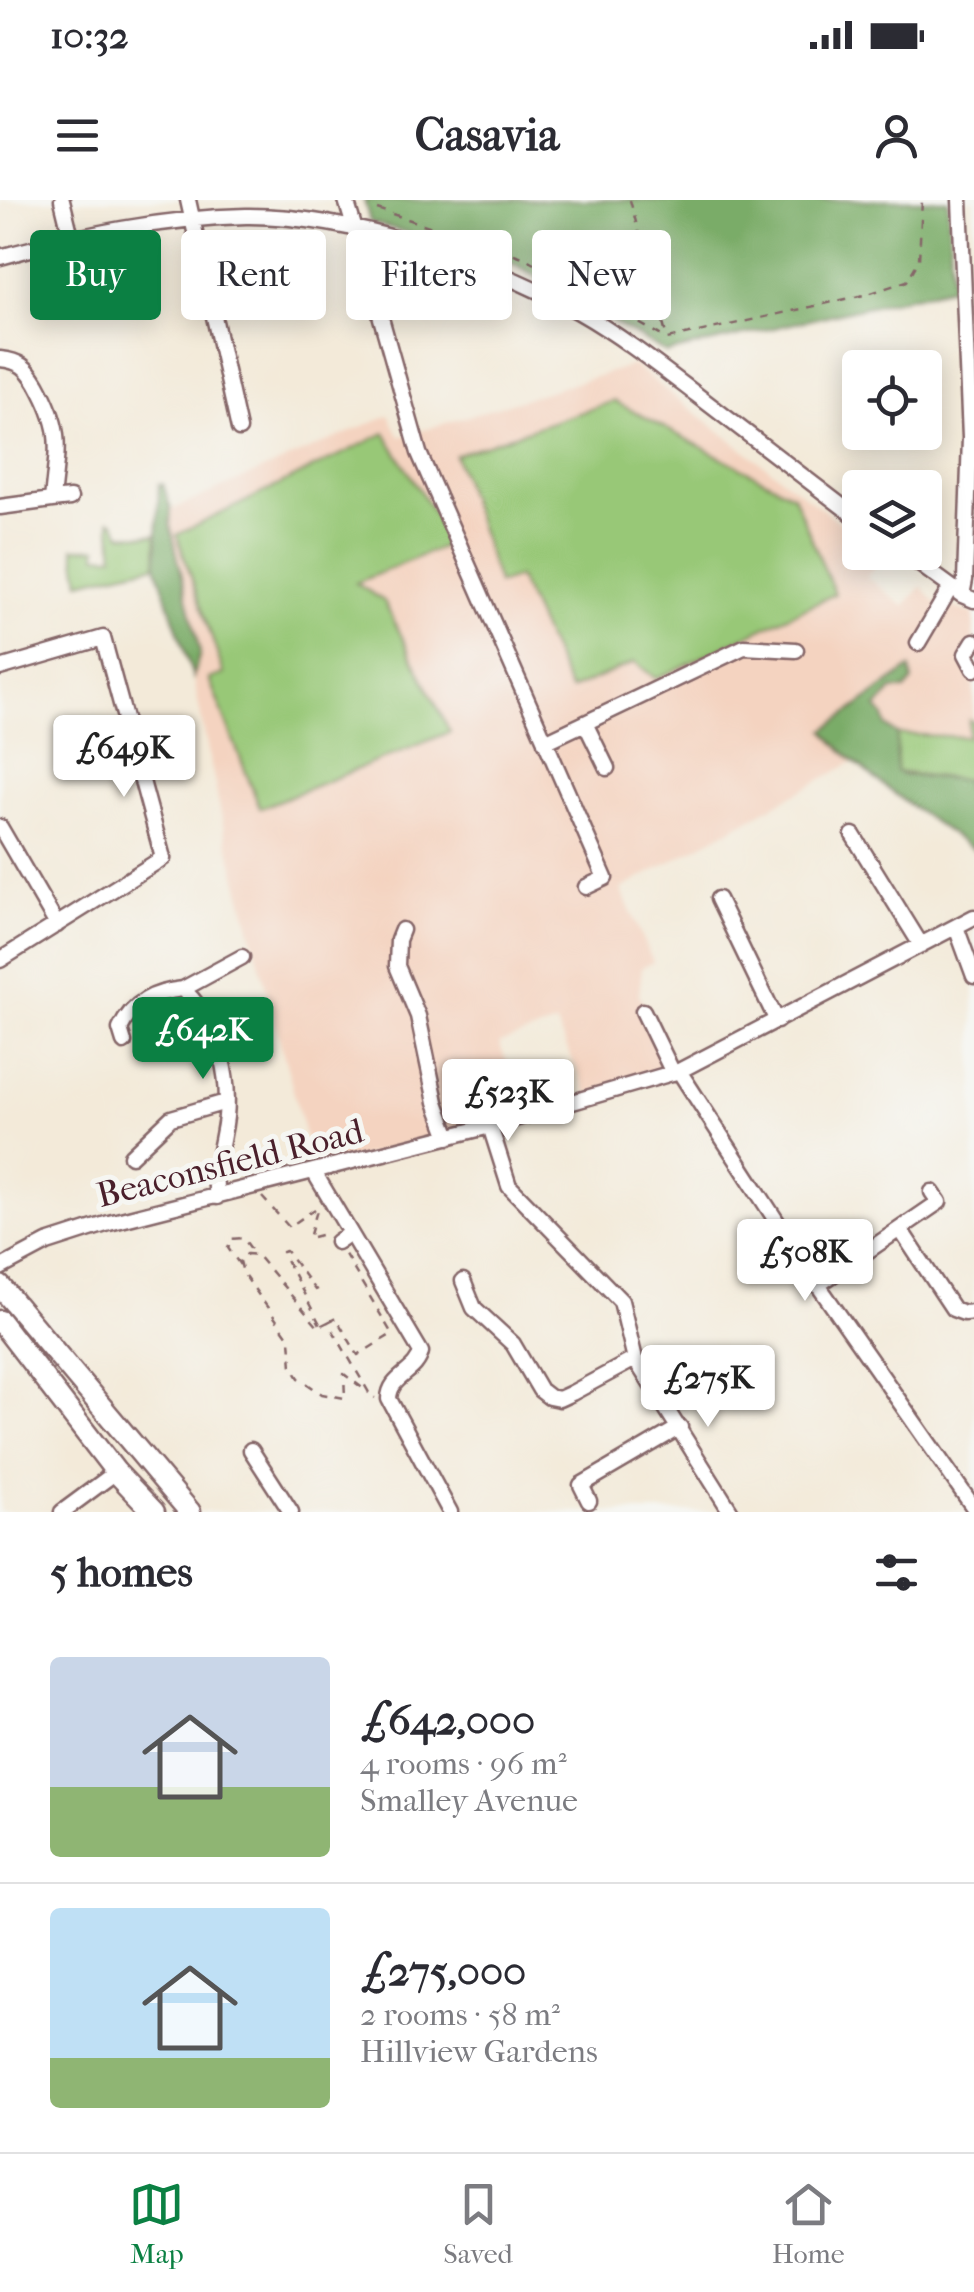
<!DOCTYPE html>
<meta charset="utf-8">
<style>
body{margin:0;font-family:"IM FELL French Canon",serif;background:#f7f7f7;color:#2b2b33;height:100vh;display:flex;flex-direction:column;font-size:38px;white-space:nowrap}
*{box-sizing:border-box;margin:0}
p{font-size:32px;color:#7c7c81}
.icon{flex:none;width:55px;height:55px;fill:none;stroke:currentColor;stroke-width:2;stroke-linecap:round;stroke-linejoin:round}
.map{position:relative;height:1312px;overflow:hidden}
.side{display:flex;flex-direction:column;background:#fff;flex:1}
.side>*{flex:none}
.guide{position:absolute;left:30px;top:30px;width:915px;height:90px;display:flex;gap:20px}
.tools{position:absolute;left:842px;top:150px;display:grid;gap:20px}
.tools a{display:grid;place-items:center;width:100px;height:100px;border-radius:10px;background:#fff;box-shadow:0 5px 25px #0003;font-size:50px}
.price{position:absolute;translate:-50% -85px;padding:0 22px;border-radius:10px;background:#fff;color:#222;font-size:32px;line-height:65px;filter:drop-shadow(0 2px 5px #0008)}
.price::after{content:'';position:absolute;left:50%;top:60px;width:30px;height:22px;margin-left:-15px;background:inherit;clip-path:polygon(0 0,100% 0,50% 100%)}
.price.selected{background:#0b8043;color:#fff}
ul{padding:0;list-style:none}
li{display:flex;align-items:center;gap:30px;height:250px;padding:0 50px}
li+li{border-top:2px solid #e1e1e2}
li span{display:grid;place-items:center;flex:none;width:280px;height:200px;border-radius:10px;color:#555}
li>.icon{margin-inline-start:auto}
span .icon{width:120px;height:120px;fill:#fffc;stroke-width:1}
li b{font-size:42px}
h2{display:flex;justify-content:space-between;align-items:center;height:120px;padding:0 50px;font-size:42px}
.pill{padding:0 35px;border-radius:10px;background:#fff;box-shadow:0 5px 25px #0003;font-size:35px;line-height:90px}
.pill.selected{background:#0b8043;color:#fff}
.status{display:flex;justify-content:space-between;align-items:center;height:70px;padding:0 50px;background:#fff;direction:ltr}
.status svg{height:28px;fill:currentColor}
header{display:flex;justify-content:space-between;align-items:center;height:130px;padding:0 50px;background:#fff;font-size:45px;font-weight:700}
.menu{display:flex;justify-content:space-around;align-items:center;height:140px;border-top:2px solid #e1e1e2;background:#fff;font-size:28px;color:#7c7c81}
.menu a{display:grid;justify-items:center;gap:5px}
.menu .selected{color:#0b8043}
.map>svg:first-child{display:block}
</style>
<div class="status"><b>10:32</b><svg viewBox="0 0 49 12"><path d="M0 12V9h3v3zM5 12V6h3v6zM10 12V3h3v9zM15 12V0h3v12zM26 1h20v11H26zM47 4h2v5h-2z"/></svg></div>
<header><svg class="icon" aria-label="menu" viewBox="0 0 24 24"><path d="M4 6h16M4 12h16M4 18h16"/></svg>Casavia<svg class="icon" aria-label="person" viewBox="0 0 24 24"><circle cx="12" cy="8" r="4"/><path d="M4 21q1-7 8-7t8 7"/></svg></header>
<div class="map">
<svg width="974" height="1312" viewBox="0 0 974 1312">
<rect width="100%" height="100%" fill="#f6f6f2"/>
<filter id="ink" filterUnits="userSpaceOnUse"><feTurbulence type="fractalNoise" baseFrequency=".01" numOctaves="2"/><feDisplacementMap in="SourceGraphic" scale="20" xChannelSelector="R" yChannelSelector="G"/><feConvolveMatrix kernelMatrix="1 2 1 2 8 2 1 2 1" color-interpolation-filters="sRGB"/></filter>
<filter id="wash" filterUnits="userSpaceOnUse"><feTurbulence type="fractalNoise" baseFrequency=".0048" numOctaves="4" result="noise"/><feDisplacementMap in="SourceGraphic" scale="40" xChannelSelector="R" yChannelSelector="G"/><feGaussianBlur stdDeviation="2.25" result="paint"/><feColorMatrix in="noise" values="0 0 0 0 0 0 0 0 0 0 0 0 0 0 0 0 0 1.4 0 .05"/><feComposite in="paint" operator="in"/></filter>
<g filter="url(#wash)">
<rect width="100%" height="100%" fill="#f3ead9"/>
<path fill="#f4d3c0" d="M633 165 860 338V352L878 353 883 356 867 377 904 406 922 386 934 402 974 414V650L855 561 621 689 653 762 642 767 639 795 672 863 588 894 556 824 499 843 527 912 314 969 224 629 193 477 156 365 157 335 171 310 389 215 400 237Z"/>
<path fill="#98c877" stroke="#717451" stroke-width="2.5" d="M614 201 793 295 835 394 656 479 635 462 570 490 518 377 498 384 455 255Z
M385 233 452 343 356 383 384 401 450 532 260 608 209 479 224 474 177 335Z
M110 320 114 321 121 334 157 335 156 365 80 382 74 348H97V355L114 356Z
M969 520 974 522V590H966V580L896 572 897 534 968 537Z"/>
<path fill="#7aac68" stroke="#62664a" stroke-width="2.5" d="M364 0H948L952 87 666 153 516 65 370 22Z
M159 284H163L171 310 170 324 200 453 193 477 156 365Z
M910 468 913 481 905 490H892L877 508 884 516 886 526 897 534 896 571 903 575 966 580V590H974V650C940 627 844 562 825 530Z"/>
</g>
<g filter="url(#ink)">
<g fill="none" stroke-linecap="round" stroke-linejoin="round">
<g stroke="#856668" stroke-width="19">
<path id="minor" d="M62 0 71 37
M188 0 239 229
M346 0 355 30 362 38 361 47 419 253 605 678 586 687
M960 0 970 238 965 380 962 395
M0 57C81 35 162 18 246 16 350 15 490 62 579 112 621 136 659 166 697 195 751 237 806 278 860 320
M0 159C20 161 27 167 37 184 64 233 57 247 52 300L0 307
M52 300 70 298
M903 352 962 395 974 400
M974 441 966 454 974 469
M918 443 951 387
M0 468 103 438 163 658 0 760
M585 523 744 447 796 450
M545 542 585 523 607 568
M0 627 57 725
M853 635 921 745
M718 699 777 821
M956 727 974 776
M402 730 398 740 397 766 418 816 436 902 449 937
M183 789 242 757
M643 811 673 873
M124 842 120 829C133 802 154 792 183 789 221 825 234 885 223 935 219 958 213 973 217 997
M679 871 818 1085 974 1308
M490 926 509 986 621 1101 635 1159 731 1312
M131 956 171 918 226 902
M314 972 421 1152C417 1173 389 1176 389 1199L450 1312
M900 1029 953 1109 964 1113 974 1112
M337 1042 350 1033
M0 1068 47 1043 109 1023 490 926 679 871 974 717
M463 1081 474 1108 513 1144 540 1190 549 1197 559 1199 572 1193 635 1159
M818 1085 939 1002 932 992
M251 1250 291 1312
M589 1301 581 1285 680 1227
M62 1312 116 1272"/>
</g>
<g stroke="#856668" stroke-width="25">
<path id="highway" d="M0 1086 190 1312
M0 1121 116 1272 154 1312"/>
</g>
<path stroke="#856668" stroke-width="2.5" stroke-dasharray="8 8" stroke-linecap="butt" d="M630 0 667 138
M377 9 523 57 667 139 868 94 907 81 919 60 922 0
M262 997 289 1027 318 1007 309 1038 325 1034
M240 1065 228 1048 231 1039 243 1038 254 1053
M317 1089 315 1090 286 1051 282 1052 321 1126 318 1127 257 1055 247 1054 240 1061 243 1073 290 1139 292 1167 299 1178 322 1194 345 1198 344 1174 369 1193
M328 1122 336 1118 358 1155 392 1134 343 1051
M322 1125 328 1122 371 1196 375 1198"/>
<use href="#minor" stroke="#fff" stroke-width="14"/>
<use href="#highway" stroke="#fff" stroke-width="20"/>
</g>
</g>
<g text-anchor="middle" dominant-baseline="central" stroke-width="10" stroke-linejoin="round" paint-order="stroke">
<g font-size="35" fill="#4a1f2b" stroke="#f6f6f2">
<text transform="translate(230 963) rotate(-14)">Beaconsfield Road</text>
</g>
</g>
</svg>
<div class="tools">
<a><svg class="icon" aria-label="locate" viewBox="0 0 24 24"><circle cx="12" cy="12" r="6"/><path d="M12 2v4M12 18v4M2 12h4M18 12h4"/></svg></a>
<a><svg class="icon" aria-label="layers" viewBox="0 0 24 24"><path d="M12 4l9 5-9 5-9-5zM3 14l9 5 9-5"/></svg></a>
</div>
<b class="price" style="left:124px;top:600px">£649K</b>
<b class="price selected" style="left:203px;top:882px">£642K</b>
<b class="price" style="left:508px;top:944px">£523K</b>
<b class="price" style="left:805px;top:1104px">£508K</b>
<b class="price" style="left:708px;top:1230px">£275K</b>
<div class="guide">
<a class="pill selected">Buy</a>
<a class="pill">Rent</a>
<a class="pill">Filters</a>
<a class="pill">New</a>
</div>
</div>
<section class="side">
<h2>5 homes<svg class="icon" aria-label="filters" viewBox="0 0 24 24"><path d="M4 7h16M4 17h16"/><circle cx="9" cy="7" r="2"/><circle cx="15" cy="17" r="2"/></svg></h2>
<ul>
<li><span style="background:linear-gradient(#c9d6e8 65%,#8fb573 0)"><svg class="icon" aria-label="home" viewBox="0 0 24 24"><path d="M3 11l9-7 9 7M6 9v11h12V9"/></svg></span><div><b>£642,000</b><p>4 rooms · 96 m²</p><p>Smalley Avenue</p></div></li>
<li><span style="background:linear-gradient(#bfe0f5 75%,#8fb573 0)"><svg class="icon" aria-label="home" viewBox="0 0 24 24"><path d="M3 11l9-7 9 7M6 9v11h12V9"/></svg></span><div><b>£275,000</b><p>2 rooms · 58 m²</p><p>Hillview Gardens</p></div></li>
</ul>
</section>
<nav class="menu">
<a class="selected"><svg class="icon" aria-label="map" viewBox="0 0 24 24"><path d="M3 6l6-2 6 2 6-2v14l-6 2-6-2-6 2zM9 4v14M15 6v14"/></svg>Map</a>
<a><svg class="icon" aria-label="saved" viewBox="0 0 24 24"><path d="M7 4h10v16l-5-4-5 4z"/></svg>Saved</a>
<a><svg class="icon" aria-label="home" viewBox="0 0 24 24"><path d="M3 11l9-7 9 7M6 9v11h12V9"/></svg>Home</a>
</nav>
